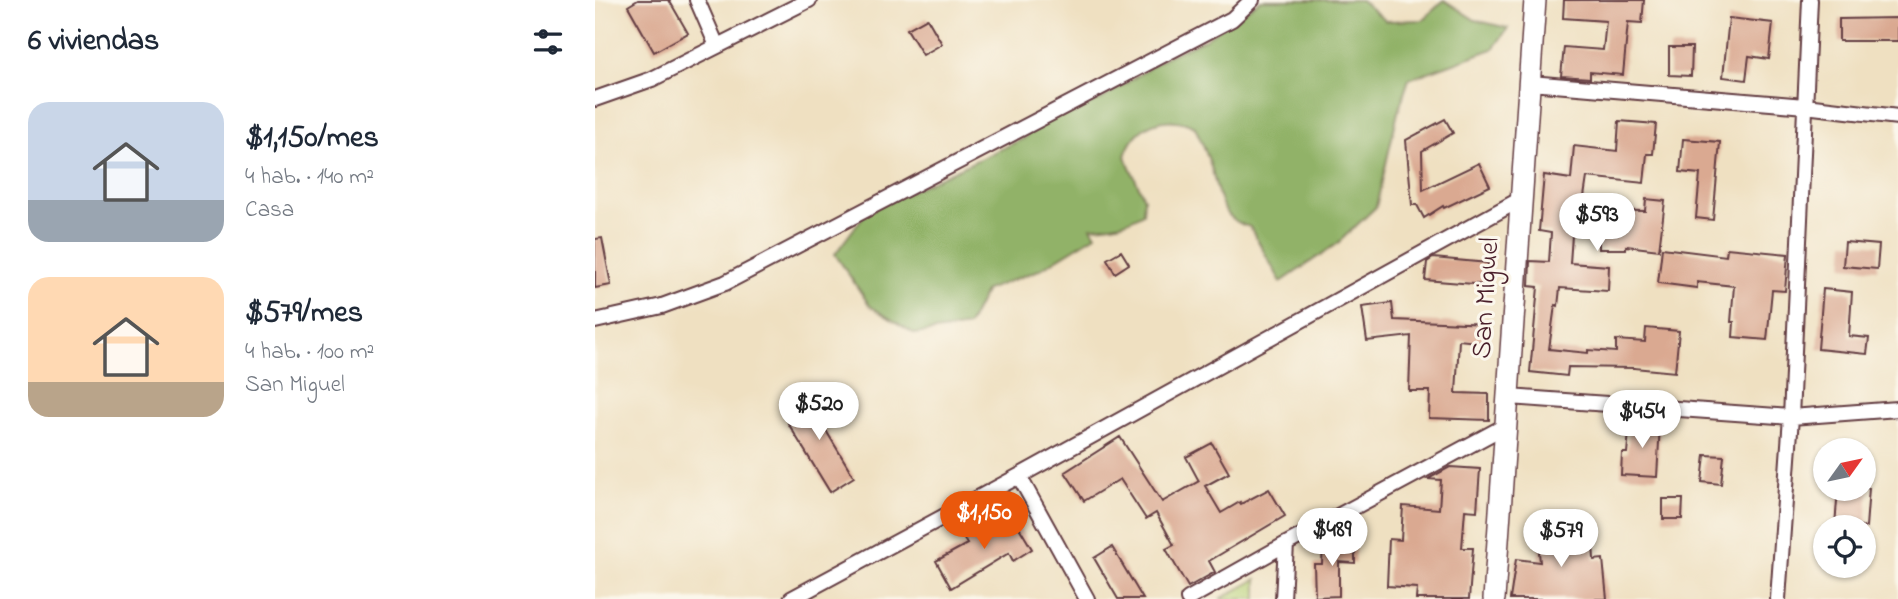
<!DOCTYPE html>
<html lang="es">
<meta charset="utf-8">
<style>
body{margin:0;font-family:"Indie Flower",sans-serif;background:#f6f6f7;color:#1f2937;height:100vh;display:flex;flex-direction:column;font-size:26px;white-space:nowrap}
*{box-sizing:border-box;margin:0}
p{font-size:23px;color:#747a83}
.icon{flex:none;width:38px;height:38px;fill:none;stroke:currentColor;stroke-width:2;stroke-linecap:round;stroke-linejoin:round}
.map{position:relative;flex:1;overflow:hidden}
.panel{display:flex;flex-direction:column;background:#fff;width:595px}
.panel>*{flex:none}
.needle{width:46px;rotate:57deg}
.fabs{position:absolute;left:1218px;top:438px;display:grid;gap:14px}
.fabs a{display:grid;place-items:center;width:63px;height:63px;border-radius:50%;background:#fff;box-shadow:0 2px 5px #0004;font-size:35px}
.price{position:absolute;translate:-50% -60px;padding:0 16px;border-radius:24px;background:#fff;color:#222;font-size:23px;line-height:46px;filter:drop-shadow(0 2px 4px #0008)}
.price::after{content:'';position:absolute;left:50%;top:42px;width:21px;height:16px;margin-left:-10px;background:inherit;clip-path:polygon(0 0,100% 0,50% 100%)}
.price.on{background:#ea580c;color:#fff}
ul{padding:0;list-style:none}
li{display:flex;align-items:center;gap:21px;height:175px;padding:0 28px}
li span{display:grid;place-items:center;flex:none;width:196px;height:140px;border-radius:21px;color:#555}
li>.icon{margin-inline-start:auto}
span .icon{width:84px;height:84px;fill:#fffc;stroke-width:1}
li b{font-size:30px}
h2{display:flex;justify-content:space-between;align-items:center;height:84px;padding:0 28px;font-size:30px}
main{display:flex;flex:1;min-height:0}
.map>svg:first-child{display:block}
</style>
<main>
<section class="panel">
<h2>6 viviendas<svg class="icon" aria-label="filters" viewBox="0 0 24 24"><path d="M4 7h16M4 17h16"/><circle cx="9" cy="7" r="2"/><circle cx="15" cy="17" r="2"/></svg></h2>
<ul>
<li><span style="background:linear-gradient(#c9d6e8 70%,#9aa5b1 0)"><svg class="icon" aria-label="home" viewBox="0 0 24 24"><path d="M3 11l9-7 9 7M6 9v11h12V9"/></svg></span><div><b>$1,150/mes</b><p>4 hab. · 140 m²</p><p>Casa</p></div></li>
<li><span style="background:linear-gradient(#ffd9b3 75%,#b9a48a 0)"><svg class="icon" aria-label="home" viewBox="0 0 24 24"><path d="M3 11l9-7 9 7M6 9v11h12V9"/></svg></span><div><b>$579/mes</b><p>4 hab. · 100 m²</p><p>San Miguel</p></div></li>
</ul>
</section>
<div class="map">
<svg width="1303" height="599" viewBox="0 0 1303 599">
<rect width="100%" height="100%" fill="#fbf7ec"/>
<filter id="ink" filterUnits="userSpaceOnUse"><feTurbulence type="fractalNoise" baseFrequency=".0143" numOctaves="2"/><feDisplacementMap in="SourceGraphic" scale="14" xChannelSelector="R" yChannelSelector="G"/><feConvolveMatrix kernelMatrix="1 2 1 2 8 2 1 2 1" color-interpolation-filters="sRGB"/></filter>
<filter id="wash" filterUnits="userSpaceOnUse"><feTurbulence type="fractalNoise" baseFrequency=".00686" numOctaves="4" result="noise"/><feDisplacementMap in="SourceGraphic" scale="28" xChannelSelector="R" yChannelSelector="G"/><feGaussianBlur stdDeviation="1.57" result="paint"/><feColorMatrix in="noise" values="0 0 0 0 0 0 0 0 0 0 0 0 0 0 0 0 0 1.4 0 .05"/><feComposite in="paint" operator="in"/></filter>
<g filter="url(#wash)">
<rect width="100%" height="100%" fill="#efe0c1"/>
<path fill="#b7d076" stroke="#807850" stroke-width="2" d="M662 579V599H625Z"/>
<path fill="#91b267" stroke="#6e6849" stroke-width="2" d="M666 0H766L791 21 828 20 849 0 880 20 913 28 898 49 814 79 803 112 781 207 743 243 686 282 655 227C625 220 624 195 617 170 613 155 606 141 600 127 571 112 540 124 530 156L549 198 548 213C531 224 517 226 496 227L501 235 444 270 391 290 373 326 320 334 275 306 240 254 272 211 430 138 439 125 465 113 494 105 507 99 571 57 610 39Z"/>
<g id="blocks">
<path fill="#daa991" d="M43 0H74L93 33 59 52 33 6Z
M969 0H1049L1047 23 1033 22 1028 75 995 72V78L966 76 969 47 1008 50 1011 21 968 18Z
M332 18 347 44 328 55 312 29Z
M1134 18 1178 23 1174 59 1154 56 1151 80 1128 77Z
M1303 18V41H1244V19Z
M1074 47H1097L1096 76 1074 75Z
M850 119 858 133 827 151 828 190 884 163 895 186 849 208 848 206 829 218 822 205H817L811 140Z
M1024 121 1061 124 1058 154H1052L1049 183 992 177 987 210 1050 211 1051 199 1070 201 1064 250 1031 246V249H1004V235H977L975 263 1014 266 1013 291 965 288 963 306 960 305 954 349 993 353V350L1021 352V340L1050 342 1051 328 1084 331 1080 372 1039 368 973 367 972 376 935 372 943 287 934 286 935 261 954 262 956 233 944 231 949 175 976 179 979 146 1022 151Z
M1088 139 1125 142 1118 220 1101 218 1105 174 1085 172Z
M7 238 16 285 0 288V239Z
M1250 242 1284 245 1282 269 1248 266Z
M1067 248 1131 256 1132 248 1193 254 1190 291 1177 290 1172 340 1138 337 1139 322H1136L1139 286 1102 282V288L1063 283Z
M526 251 534 264 520 273 512 259Z
M838 258 893 263 891 285 830 280 832 262Z
M1228 289 1257 292 1254 336 1274 338 1272 354 1223 349Z
M797 303 799 320 893 324 891 343 864 340 861 393 894 394V420L834 418 835 391H814L816 336 772 341 767 307Z
M221 390 234 412 224 419 259 477 235 492 193 423 204 416 197 405Z
M1035 421 1065 424 1062 477 1026 475 1027 453H1032Z
M525 437 567 502 604 481 591 457 617 443 634 473 610 486 626 513 645 502 646 504 674 489 690 516 614 561 620 572 593 587 571 549 579 545 561 513 551 519 525 479 489 501 470 472Z
M1110 455 1129 456 1126 484 1107 482Z
M855 467 885 469 882 511 870 510 867 548H878L874 599H821L822 588 792 586 794 539 806 540 808 506 844 509 846 480 833 479Z
M1243 488H1274L1271 527 1240 526Z
M1068 499H1088L1087 519H1068Z
M416 514 437 549 418 561 414 553 356 588 341 561 372 544 369 539 387 528 389 531Z
M997 528 999 560 1008 559 1012 599H915L921 559 945 562 942 532Z
M728 543 760 545V563L744 562V596L720 597 719 564H727Z
M517 547 548 599H523L499 558Z"/>
</g>
</g>
<g filter="url(#ink)">
<use href="#blocks" fill-opacity="0" stroke="#633c42" stroke-width="2"/>
<g fill="none" stroke-linecap="round" stroke-linejoin="round">
<g stroke="#633c42" stroke-width="18">
<path id="street" d="M102 0 122 46
M935 83 1210 106 1303 117
M0 99 57 79 214 0
M0 321 67 306 130 283 637 19 657 0
M914 397 1196 417 1303 409
M424 476 492 599
M196 599 424 476 926 199
M593 599 691 544 912 425
M688 599 691 544
M1183 599 1196 417 1215 0"/>
</g>
<g stroke="#633c42" stroke-width="24">
<path id="secondary" d="M899 599 940 0"/>
</g>
<use href="#street" stroke="#fff" stroke-width="14"/>
<use href="#secondary" stroke="#fff" stroke-width="21"/>
</g>
</g>
<g text-anchor="middle" dominant-baseline="central" stroke-width="6" stroke-linejoin="round" paint-order="stroke">
<g font-size="28" fill="#4a1f2b" stroke="#fbf7ec">
<text transform="translate(892 298) rotate(-86)">San Miguel</text>
</g>
</g>
</svg>
<div class="fabs">
<a><svg class="needle" viewBox="-14 -14 28 28"><path d="M0-13l5 13h-10z" fill="#e53935"/><path d="M0 13l5-13h-10z" fill="#747a83"/></svg></a>
<a><svg class="icon" aria-label="locate" viewBox="0 0 24 24"><circle cx="12" cy="12" r="6"/><path d="M12 2v4M12 18v4M2 12h4M18 12h4"/></svg></a>
</div>
<b class="price" style="left:1002px;top:253px">$593</b>
<b class="price" style="left:224px;top:442px">$520</b>
<b class="price" style="left:1047px;top:450px">$454</b>
<b class="price on" style="left:389px;top:551px">$1,150</b>
<b class="price" style="left:737px;top:568px">$489</b>
<b class="price" style="left:966px;top:569px">$579</b>
</div>
</main>
